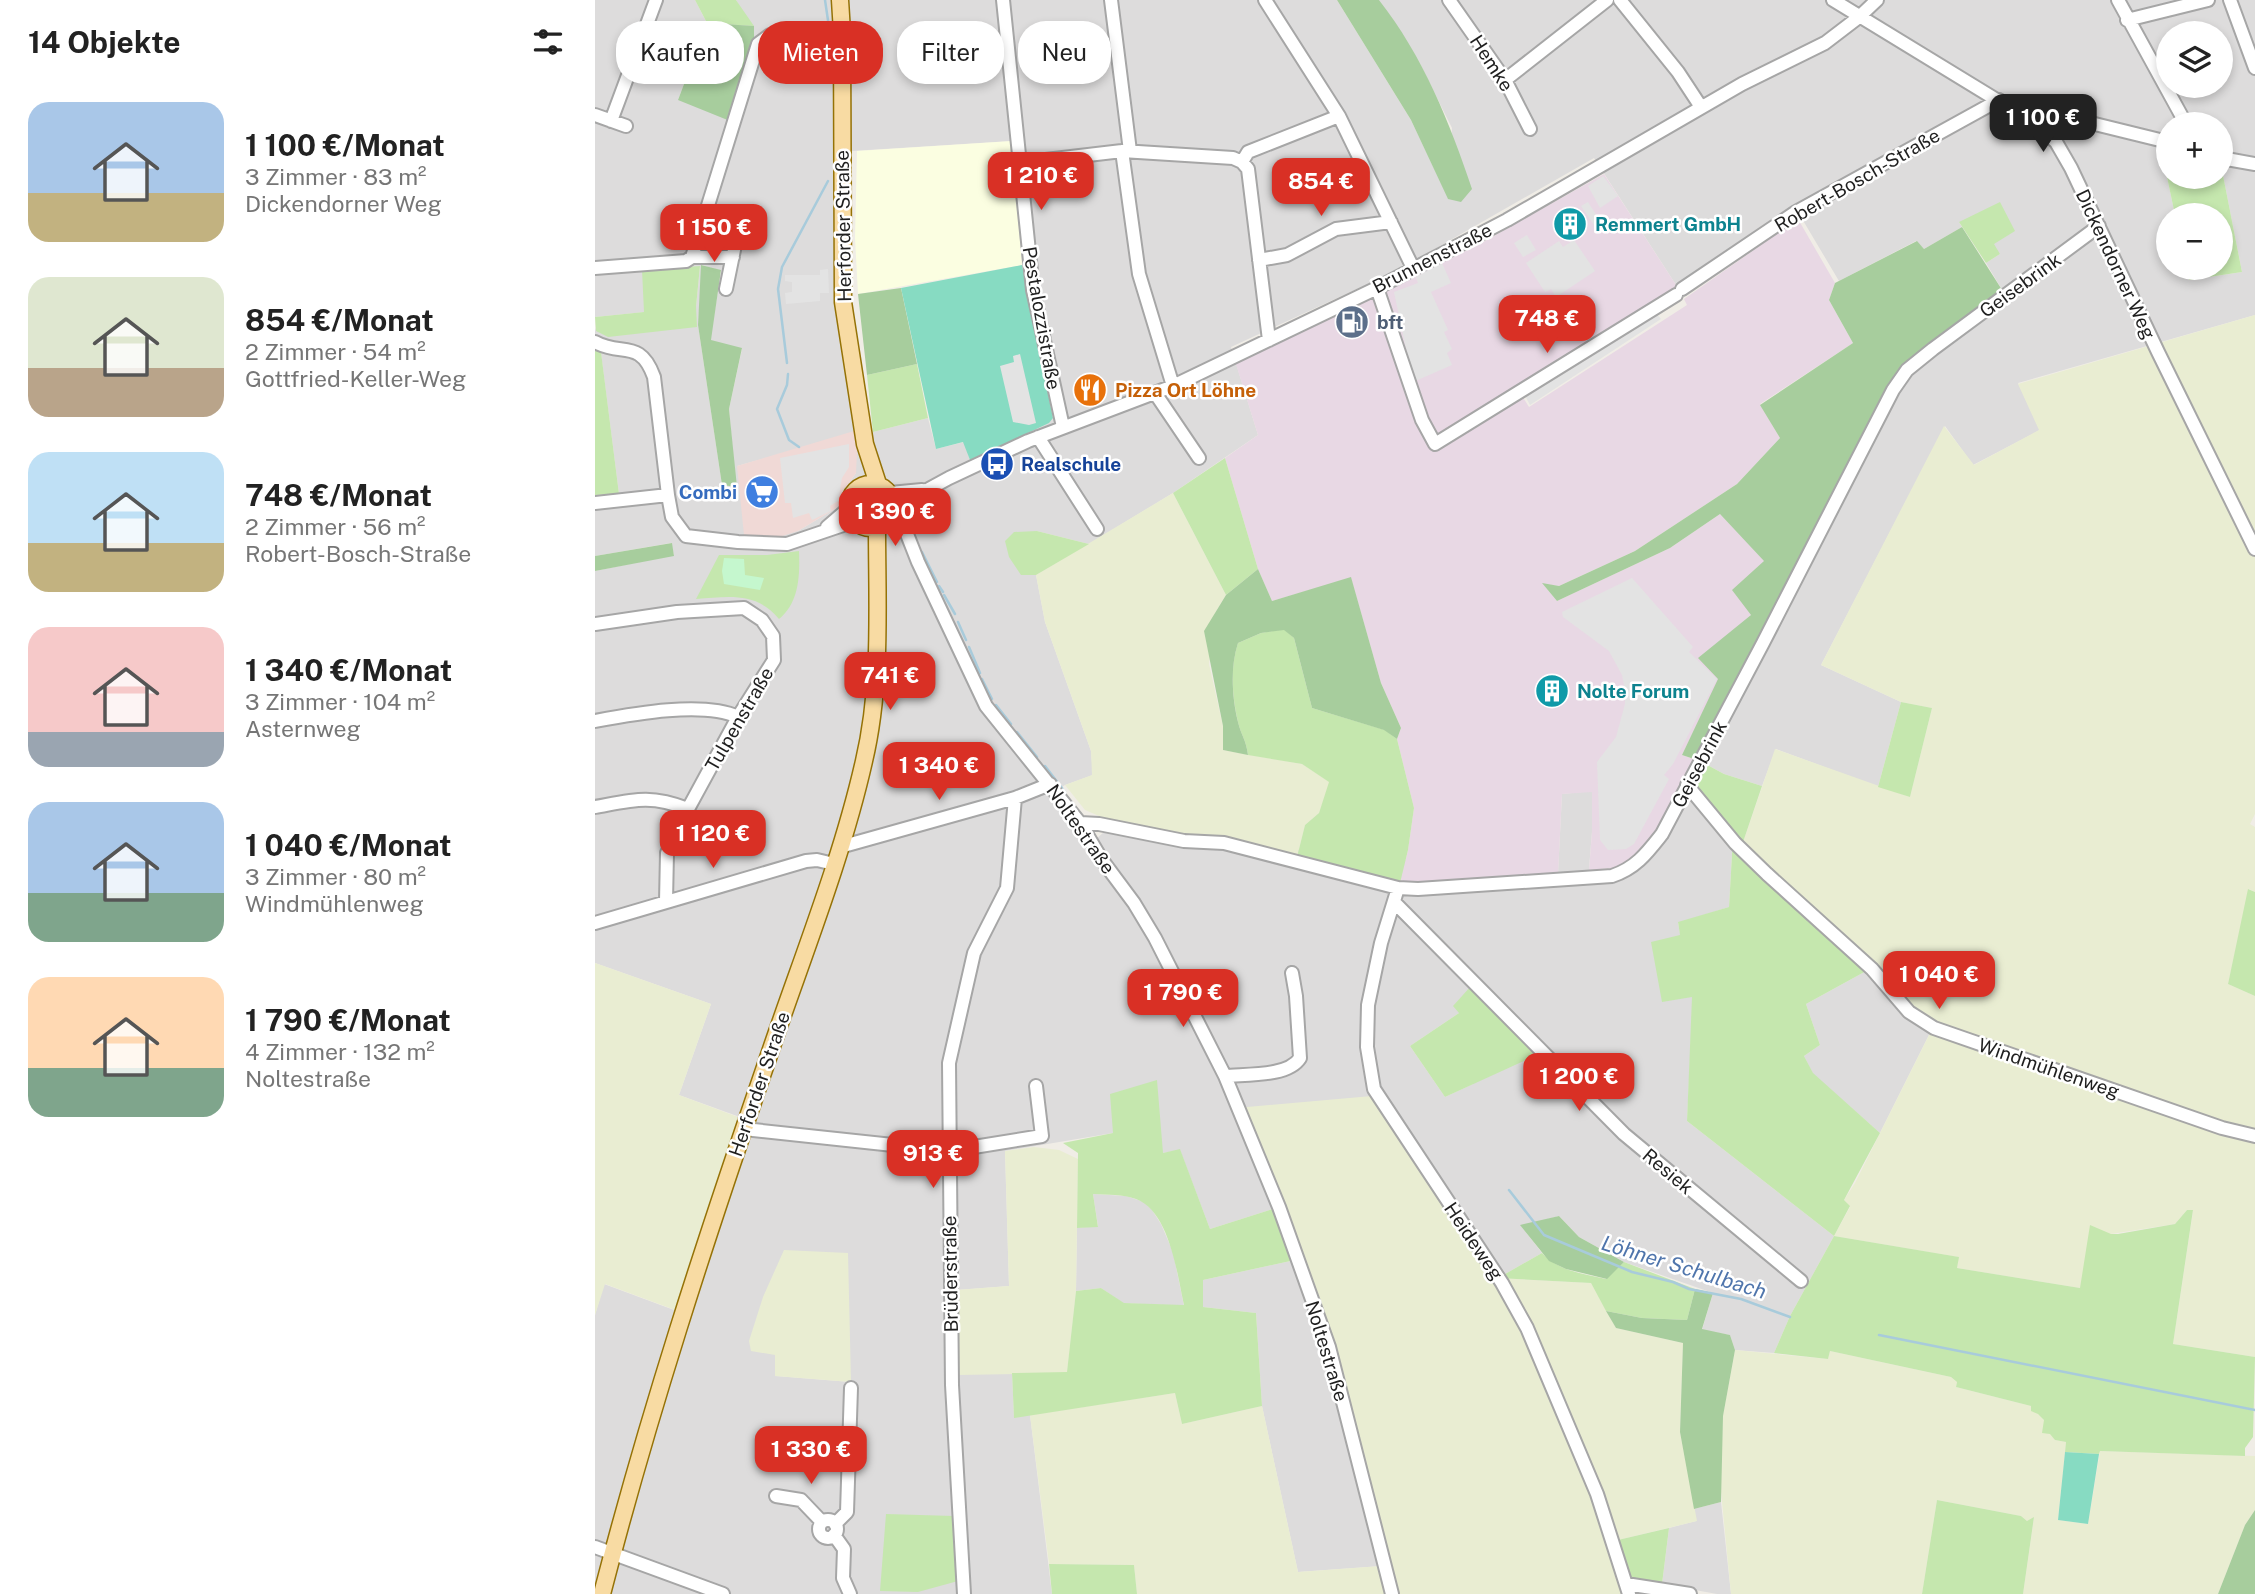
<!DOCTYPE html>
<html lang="de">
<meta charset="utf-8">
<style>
body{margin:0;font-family:"Public Sans",sans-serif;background:#f6f6f6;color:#222;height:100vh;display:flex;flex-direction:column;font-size:26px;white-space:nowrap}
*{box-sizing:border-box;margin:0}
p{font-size:23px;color:#767676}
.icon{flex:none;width:38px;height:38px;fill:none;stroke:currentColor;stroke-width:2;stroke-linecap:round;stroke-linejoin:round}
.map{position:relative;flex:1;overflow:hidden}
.drawer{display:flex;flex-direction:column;background:#fff;width:595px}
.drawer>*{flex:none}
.guide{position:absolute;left:21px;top:21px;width:665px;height:63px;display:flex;gap:14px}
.tools{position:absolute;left:1561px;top:21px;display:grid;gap:14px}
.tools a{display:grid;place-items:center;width:77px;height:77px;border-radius:50%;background:#fff;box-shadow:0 4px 10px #0003;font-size:35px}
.price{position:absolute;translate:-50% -60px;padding:0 16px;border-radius:14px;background:#d93025;color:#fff;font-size:23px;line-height:46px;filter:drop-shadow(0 2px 4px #0008)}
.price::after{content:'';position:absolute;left:50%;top:42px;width:21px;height:16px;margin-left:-10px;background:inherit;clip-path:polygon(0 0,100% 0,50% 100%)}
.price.selected{background:#222;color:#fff}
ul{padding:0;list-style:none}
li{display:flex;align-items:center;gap:21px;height:175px;padding:0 28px}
li span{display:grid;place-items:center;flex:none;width:196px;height:140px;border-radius:21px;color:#555}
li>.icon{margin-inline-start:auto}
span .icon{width:84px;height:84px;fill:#fffc;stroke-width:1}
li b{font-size:30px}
h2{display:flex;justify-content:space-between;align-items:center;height:84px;padding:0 28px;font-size:30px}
.pill{padding:0 24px;border-radius:28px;background:#fff;box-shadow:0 4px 10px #0003;font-size:24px;line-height:63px}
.pill.selected{background:#d93025;color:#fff}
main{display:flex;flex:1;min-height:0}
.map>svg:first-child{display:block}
</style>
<main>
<section class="drawer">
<h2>14 Objekte<svg class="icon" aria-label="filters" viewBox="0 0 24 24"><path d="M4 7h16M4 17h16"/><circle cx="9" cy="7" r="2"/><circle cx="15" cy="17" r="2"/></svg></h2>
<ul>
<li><span style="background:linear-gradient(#a9c7e8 65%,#c2b280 0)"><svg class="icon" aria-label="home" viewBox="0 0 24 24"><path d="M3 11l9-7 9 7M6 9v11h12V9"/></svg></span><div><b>1 100 €/Monat</b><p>3 Zimmer · 83 m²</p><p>Dickendorner Weg</p></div></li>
<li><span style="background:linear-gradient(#dfe7d0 65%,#b9a48a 0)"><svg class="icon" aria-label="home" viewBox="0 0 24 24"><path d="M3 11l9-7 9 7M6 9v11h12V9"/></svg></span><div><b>854 €/Monat</b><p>2 Zimmer · 54 m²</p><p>Gottfried-Keller-Weg</p></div></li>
<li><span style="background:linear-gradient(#bfe0f5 65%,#c2b280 0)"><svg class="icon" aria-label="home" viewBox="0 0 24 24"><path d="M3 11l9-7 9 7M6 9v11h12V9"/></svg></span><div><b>748 €/Monat</b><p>2 Zimmer · 56 m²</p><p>Robert-Bosch-Straße</p></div></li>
<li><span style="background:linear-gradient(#f6c9c9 75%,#9aa5b1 0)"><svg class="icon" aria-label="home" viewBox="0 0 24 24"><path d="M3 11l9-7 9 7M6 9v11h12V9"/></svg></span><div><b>1 340 €/Monat</b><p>3 Zimmer · 104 m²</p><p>Asternweg</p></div></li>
<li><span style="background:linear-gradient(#a9c7e8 65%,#7fa58c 0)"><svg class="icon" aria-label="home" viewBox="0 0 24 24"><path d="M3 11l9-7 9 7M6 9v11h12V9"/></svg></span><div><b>1 040 €/Monat</b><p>3 Zimmer · 80 m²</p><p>Windmühlenweg</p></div></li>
<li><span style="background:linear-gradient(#ffd9b3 65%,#7fa58c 0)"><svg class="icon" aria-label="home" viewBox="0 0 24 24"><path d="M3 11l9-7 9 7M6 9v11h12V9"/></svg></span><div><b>1 790 €/Monat</b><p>4 Zimmer · 132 m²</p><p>Noltestraße</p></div></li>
</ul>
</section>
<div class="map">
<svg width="1660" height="1594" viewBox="0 0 1660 1594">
<rect width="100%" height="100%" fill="#f0ede6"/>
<path fill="#dddcdc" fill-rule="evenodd" d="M0 0H100L112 23 83 100 145 7 141 0H742L816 120 853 198 857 128 826 66 784 0H1660V315L1423 383 1445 430 1378 465 1350 426 1226 665 1306 702 1283 787 1181 749 1167 786 1129 774 1105 761 1289 394 1307 369 1409 293 1391 263 1405 254 1364 222 1367 227 1329 249 1321 241 1244 281 1200 207 1083 288 999 158 803 270 636 347 663 435 578 493 494 544 442 531 426 574 441 575 450 622 496 751 498 775 470 785 455 795 492 847 509 832 963 874 967 794 997 791V832L994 869H1031L1092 788 1138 837 1134 907 1083 923 1098 997 1092 1121 1239 1236 1195 1316 1179 1353 1140 1350 1135 1335 1107 1330 1118 1293 1029 1262 984 1237 964 1216 926 1226 947 1253 903 1278 681 1208 615 1229 585 1150 568 1153 518 1133 410 1151 414 1286 362 1290 363 1374 417 1373 419 1417 435 1415 457 1594H0V1315L9 1284 79 1310 142 1116 84 1095 116 1004 0 963V571L79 555 76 543 0 556V495L24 494 6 353 0 349V328L1 331 101 307 105 266 50 312 0 317ZM1573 33H1626V86H1573ZM1573 124H1626V165L1647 272 1594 280 1591 268H1573V215H1580L1565 144 1573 146ZM417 141 427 265 458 418 375 460 369 442 341 449 333 418 278 432 262 429 241 152ZM107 265 126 271 115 341 147 349 134 409 141 487 127 485 103 325ZM193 452 261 473 251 487 243 507 203 531 142 466ZM864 1013 878 1084 850 1097 815 1046ZM180 1355 256 1382 181 1376Z
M1273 970 1337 1029 1285 1133 1218 1074 1209 1056 1225 1045 1211 1004Z
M498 1194 531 1196 549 1202 557 1210 566 1224 578 1252 589 1306 528 1303 506 1288 481 1291 482 1228 503 1226Z
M700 1260 732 1348 787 1566 703 1572 667 1406 661 1313 608 1307V1280Z
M1126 1502 1136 1594H1122L1067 1584 1074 1528 1101 1521 1099 1509Z"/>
<path fill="#f0d9d6" d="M259 431 262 452 261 473 251 487 243 507 203 531 184 537 149 535 142 466Z"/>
<path fill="#e8d8e4" d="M1009 174 1083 288 922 388 934 407 1092 305 1089 299 1203 219 1240 283 1234 300 1258 343 1165 404 1185 438 1142 484 1040 551 964 586 948 584 962 601 1075 548 1125 514 1170 561 1156 614 1087 755 1105 761 1066 832 1031 869 1016 868 994 870 997 832V792L967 794 963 874 834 885 805 883 813 850 819 808 802 739 806 728 786 683 756 578 677 601 663 569 630 458 663 435 640 361 883 245Z"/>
<path fill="#fbfee1" d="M417 141 427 265 263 294 260 238 262 151Z"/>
<path fill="#e9edd2" d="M1660 315V814L1655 824 1660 827V892L1654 889 1633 984 1660 996V1357L1578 1344 1598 1211 1592 1210 1580 1224 1516 1234 1485 1288 1362 1268 1363 1257 1239 1236 1255 1207 1249 1200 1260 1183 1337 1029 1145 851 1180 749 1315 797 1337 708 1306 702 1226 665 1349 426 1379 465 1444 430 1423 384Z
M578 493 631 595 620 613 614 664 628 726V750L707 764 735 782 724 813 710 825 702 857 518 822 490 810 470 785 497 775 496 751 450 622 441 575Z
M0 963 116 1004 84 1095 143 1117 80 1310 10 1284 0 1315Z
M777 1096 903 1278 996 1283 1021 1328 1088 1343 1085 1432 1102 1521 1015 1542 1028 1590 1067 1594H542L539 1565 454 1564 435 1415 580 1393 587 1424 667 1406 703 1572 786 1566 732 1348 641 1108Z
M439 1147 464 1150 483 1159 481 1291 472 1373 363 1375 361 1290 414 1286 410 1151Z
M189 1250 253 1253 256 1382 180 1376V1355L156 1351 154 1341 168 1297Z
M1140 1350 1233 1359 1235 1351 1356 1377 1362 1382 1361 1387 1436 1406 1449 1420 1460 1440 1471 1442 1463 1520 1493 1524 1505 1451 1660 1456V1510L1650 1525 1623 1594H1428L1439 1518 1432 1521 1426 1516 1342 1500 1327 1594H1136L1125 1481 1128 1415Z"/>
<path fill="#c5e7ae" d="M100 0H141L159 26 112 23Z
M1565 144 1573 146V177H1626V165L1647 272 1594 280 1591 268H1626V215H1580Z
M1405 202 1420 231 1399 244 1405 254 1391 263 1364 222Z
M105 266 101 307 102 327 13 337 1 331 0 317 49 312 47 270Z
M0 349 6 352 24 494 0 495Z
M322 364 333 418 278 432 272 375Z
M630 458 663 569 631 595 578 493Z
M442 531 494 544 441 575H426L414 557 410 541 419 532Z
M204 551C205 576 204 603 184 619 161 591 133 597 101 599L124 555H172Z
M689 629 699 638 717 708 790 730 802 739 819 808 813 850 805 883 702 857 710 825 724 813 734 782 707 764 653 755C651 739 646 735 643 722 637 697 635 667 643 643L666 633Z
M1306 702 1337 708 1315 797 1283 787Z
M1105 761 1129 774 1167 786 1145 851 1273 970 1211 1004 1225 1045 1209 1056 1218 1073 1285 1133 1249 1200 1255 1206 1239 1236 1364 1257 1362 1268 1485 1288 1495 1225 1516 1234H1523L1580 1224 1592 1210H1598L1578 1344 1660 1357 1658 1437 1650 1448V1456L1505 1451 1504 1454 1470 1452 1471 1442 1460 1440 1455 1434 1447 1433 1449 1420 1443 1414 1436 1411V1406L1361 1387 1362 1382 1356 1377 1235 1351 1233 1359 1179 1353 1195 1316 1239 1236 1092 1121 1097 997 1067 1002 1056 942 1085 935 1083 922 1134 907 1138 837 1092 788Z
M1653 889 1660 892V996L1633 984Z
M876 986 944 1054 850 1097 815 1046 864 1013 858 1006Z
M562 1080 568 1153 585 1149 615 1229 681 1208 700 1260 608 1280V1307L661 1313 667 1406 587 1424 580 1393 419 1418 417 1373 472 1372 481 1291 506 1288 529 1303 589 1305C582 1274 575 1212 541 1199 528 1194 512 1195 498 1194L503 1227 482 1228 483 1153 468 1143 518 1133 515 1094Z
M947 1253C963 1271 989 1274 1011 1279L1029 1262 1100 1289 1092 1320 1047 1318 1011 1311 996 1283 903 1278Z
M1342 1500 1426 1516 1432 1521 1439 1517 1428 1594H1327Z
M291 1514 359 1516 363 1581 323 1592 285 1591Z
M1074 1528 1067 1584 1037 1579 1033 1576 1023 1540Z
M454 1564 539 1565 542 1594H457Z"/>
<path fill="#a7cd9d" d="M742 0H784C828 56 855 123 877 189L866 202 853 199 816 120Z
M112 23 159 26V41L135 121 83 100Z
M1367 227 1409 293 1307 369 1289 394 1105 761 1087 755 1123 679 1103 658 1156 615 1137 590 1169 561 1125 514 1075 548 962 601 947 583 964 586 1040 551 1142 484 1185 438 1165 405 1258 343 1234 300 1240 283 1322 241 1329 249Z
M106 265 126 270 116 340 147 348 134 409 142 487 127 485 103 325Z
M306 288 322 364 272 375 263 294Z
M77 543 79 556 0 571V556Z
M663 569 677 601 756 577 786 683 806 728 802 739 789 730 717 708 699 638 689 630 666 633 643 643C635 667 637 698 643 722 646 735 651 739 653 755L628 750V726L609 631 631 595Z
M964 1216 984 1237 1029 1262 1012 1279 971 1269 954 1261 925 1225Z
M1100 1289 1118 1293 1107 1329 1135 1335 1140 1350 1128 1416 1126 1502 1099 1509 1085 1432 1088 1343 1021 1328 1011 1311 1047 1318 1092 1320Z
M1660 1510V1594H1623L1650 1525Z"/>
<path fill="#c5f7ce" d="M129 558 149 559 150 575 169 578 165 590 129 584 127 571Z"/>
<path fill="#87dbc2" d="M427 265 458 418 454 423 375 460 368 442 341 449 306 288Z
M1470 1452 1504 1454 1493 1524 1463 1520Z"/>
<path fill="#e3e3e3" d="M1008 176 1023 196 1005 208 993 186Z
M993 202 1007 224 1001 228 986 206Z
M932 235 941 250 928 257 919 243Z
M979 240 1000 271 961 297 956 289 950 292 931 263 964 241 968 247Z
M847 263 856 283 836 292 853 330 849 332 857 349 852 353 857 365 818 382 799 292 823 283 821 277Z
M233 269 234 293H225V301L191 304 190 293 197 292V282L190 281V275H225V270Z
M1061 313 1066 319 935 405 929 394Z
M425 354 441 423 434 425 418 422 405 366 419 362 418 356Z
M254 444V467L247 478 243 501 235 506 236 511 217 520 214 513 198 518 196 503H190L185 458Z
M1037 578 1098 647 1094 652 1122 679 1078 764 1069 775 1074 779 1039 844 1031 849 1013 850 1005 840 1002 762 1021 737 1030 704V690L1027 675 1014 651 968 617 967 612Z"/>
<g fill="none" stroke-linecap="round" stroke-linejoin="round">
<path stroke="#a8cbdb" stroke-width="2.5" d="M230 0 234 27
M192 363 183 289 187 267 233 181
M193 374 192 385 182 409 194 440 204 447
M327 552 342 582
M344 586 348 592
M349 595 360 614
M363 622 371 640
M374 647 385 673
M387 679 397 699
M401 705 416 724
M422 732 442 757
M450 766 470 792
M914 1190 949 1235 1037 1272 1078 1282 1094 1289 1146 1299 1195 1317
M1284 1335 1660 1410"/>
<g stroke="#a6a6a6" stroke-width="16">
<path id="minor" d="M408 0 438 290 468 427
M516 0 535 151
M670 0 744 116 818 268
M854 0 910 80 935 129
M1025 0 1083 72 1106 107
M1238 0 1441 124 1461 142 1476 168 1563 352 1660 549
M1523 0 1591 124
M1635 0 1660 68
M1532 20 1613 0
M910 80 1012 0
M0 115 31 126
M16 121 61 0
M1441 124 1455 113 1573 142
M527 151 544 274 578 386
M1626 158 1660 164
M647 162 653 152 744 116
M425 163 527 151 638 158 647 162 653 169 674 340
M97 257H138
M664 260 692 255 741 229 796 222
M0 268 91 261 97 257 163 44 175 35 247 32
M782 288 827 420 840 444 1081 295
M131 289 140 245
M1087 289 1201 212 1404 100
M0 342C26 357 45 338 59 377L73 495
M560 393 604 458
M443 437 502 529
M295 493 327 490
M0 503 73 495 77 517 91 536 143 542 192 544 260 521
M299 508 354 478 433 441 578 386 782 288 912 220 1147 84 1230 43 1264 17 1282 0
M294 520 301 521 310 529 323 562 391 706 485 823 507 860 539 903 560 938 630 1076 684 1207 734 1347 797 1594
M232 527 254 508
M0 624 82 612 149 608 167 620 178 636 179 660 143 717 93 809 72 853 71 901
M0 721C38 714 108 701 143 717
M1092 785 1140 843 1172 874 1277 969 1314 1012 1339 1028 1627 1128 1660 1136
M0 807C38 800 55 794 93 809
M485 823 504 824 589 841 629 843 803 888 823 889 1017 876C1041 868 1052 853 1067 834L1168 643 1298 390 1312 370 1338 349 1504 226
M245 847 420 798 455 784
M803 888 786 943 773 1005 772 1047 779 1089 907 1283 932 1328 1002 1494 1034 1594
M800 903 1029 1134 1206 1281
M0 923 211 861 222 860 239 864
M630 1076C651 1074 693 1077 705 1058L701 996 697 973
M149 1129 354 1151 447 1136 441 1086
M181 1496 206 1500 227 1522
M224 1529a9 9 0 1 1 18 0a9 9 0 1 1-18 0Z
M240 1524 252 1512 256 1388
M239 1535 249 1549 248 1578 255 1594
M0 1547 128 1594
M1031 1584 1095 1594
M369 1594 357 1385 354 1063 379 953 412 888 420 798"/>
</g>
<g stroke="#957206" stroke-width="19">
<path id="major" d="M245 0 247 32 248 302 270 444 283 484
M254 506a22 22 0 1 1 44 0a22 22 0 1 1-44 0Z
M7 1594C53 1416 110 1241 170 1067 203 968 246 863 269 761 287 685 282 605 282 528"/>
</g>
<use href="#minor" stroke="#fff" stroke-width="12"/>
<use href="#major" stroke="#f8dba3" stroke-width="16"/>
</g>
<defs>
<g id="building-disc" transform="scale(1.75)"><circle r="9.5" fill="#0f9aa8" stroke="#fff"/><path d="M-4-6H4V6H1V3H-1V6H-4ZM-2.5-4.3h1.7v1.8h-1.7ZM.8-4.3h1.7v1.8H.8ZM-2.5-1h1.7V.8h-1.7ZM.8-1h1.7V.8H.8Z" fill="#fff"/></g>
<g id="fuel-disc" transform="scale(1.75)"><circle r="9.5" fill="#5c6f8a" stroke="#fff"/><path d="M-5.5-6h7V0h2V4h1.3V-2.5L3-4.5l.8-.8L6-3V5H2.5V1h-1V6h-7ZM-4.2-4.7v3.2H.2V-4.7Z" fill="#fff"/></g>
<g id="restaurant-disc" transform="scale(1.75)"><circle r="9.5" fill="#e8710a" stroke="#fff"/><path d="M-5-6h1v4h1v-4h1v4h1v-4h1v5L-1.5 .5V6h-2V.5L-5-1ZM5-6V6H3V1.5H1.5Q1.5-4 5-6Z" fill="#fff"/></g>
<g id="bus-disc" transform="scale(1.75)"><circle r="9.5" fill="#1a4fb4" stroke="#fff"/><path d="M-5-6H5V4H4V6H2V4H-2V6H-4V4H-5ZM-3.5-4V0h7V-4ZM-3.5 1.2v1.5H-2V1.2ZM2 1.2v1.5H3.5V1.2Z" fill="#fff"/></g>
<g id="supermarket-disc" transform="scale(1.75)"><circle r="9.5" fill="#3f7fe0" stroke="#fff"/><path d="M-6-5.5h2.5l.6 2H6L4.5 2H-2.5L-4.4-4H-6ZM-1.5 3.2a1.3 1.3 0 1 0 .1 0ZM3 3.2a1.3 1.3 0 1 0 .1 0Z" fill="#fff"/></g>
</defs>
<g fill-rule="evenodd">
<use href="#building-disc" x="975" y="224"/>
<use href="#fuel-disc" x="757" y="322"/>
<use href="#restaurant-disc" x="495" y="390"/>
<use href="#bus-disc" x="402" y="464"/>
<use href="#supermarket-disc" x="167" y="492"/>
<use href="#building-disc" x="957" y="691"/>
</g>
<g text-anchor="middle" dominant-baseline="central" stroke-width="5" stroke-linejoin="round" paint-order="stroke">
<g font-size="19" fill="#1f1f1f" stroke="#fff">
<text transform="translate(897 63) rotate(57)">Hemke</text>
<text transform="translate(1262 180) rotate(-30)">Robert-Bosch-Straße</text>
<text transform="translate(248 226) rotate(-91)">Herforder Straße</text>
<text transform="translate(837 258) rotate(-27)">Brunnenstraße</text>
<text transform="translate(1521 264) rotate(65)">Dickendorner Weg</text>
<text transform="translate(1425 285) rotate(-36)">Geisebrink</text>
<text transform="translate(447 318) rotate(80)">Pestalozzistraße</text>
<text transform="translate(144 719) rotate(-60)">Tulpenstraße</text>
<text transform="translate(1104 764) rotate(-62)">Geisebrink</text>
<text transform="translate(486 829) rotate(55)">Noltestraße</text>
<text transform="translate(1454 1068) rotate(19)">Windmühlenweg</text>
<text transform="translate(164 1084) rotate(-71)">Herforder Straße</text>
<text transform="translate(1073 1171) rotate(40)">Resiek</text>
<text transform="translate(879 1241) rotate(56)">Heideweg</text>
<text transform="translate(355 1274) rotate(-91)">Brüderstraße</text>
<text transform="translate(732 1351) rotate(73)">Noltestraße</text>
</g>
<g font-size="19" font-weight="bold" fill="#0d838f" stroke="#fff" text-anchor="start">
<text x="1000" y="224">Remmert GmbH</text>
<text x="982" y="691">Nolte Forum</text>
</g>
<g font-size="19" font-weight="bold" fill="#4e5e75" stroke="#fff" text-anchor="start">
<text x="782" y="322">bft</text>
</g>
<g font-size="19" font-weight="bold" fill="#c56008" stroke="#fff" text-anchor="start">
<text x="520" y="390">Pizza Ort Löhne</text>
</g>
<g font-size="19" font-weight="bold" fill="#164399" stroke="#fff" text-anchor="start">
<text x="426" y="464">Realschule</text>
</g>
<g font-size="19" font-weight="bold" fill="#366cbe" stroke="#fff" text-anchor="end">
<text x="142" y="492">Combi</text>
</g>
<g font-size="21" font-style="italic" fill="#4f75ac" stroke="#fff">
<text transform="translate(1089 1267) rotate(17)">Löhner Schulbach</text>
</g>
</g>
</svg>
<div class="tools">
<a><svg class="icon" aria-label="layers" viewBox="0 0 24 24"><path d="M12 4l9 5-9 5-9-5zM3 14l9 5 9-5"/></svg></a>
<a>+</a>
<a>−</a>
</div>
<b class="price selected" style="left:1448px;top:154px">1 100 €</b>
<b class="price" style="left:446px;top:212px">1 210 €</b>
<b class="price" style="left:726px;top:218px">854 €</b>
<b class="price" style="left:119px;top:264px">1 150 €</b>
<b class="price" style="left:952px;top:355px">748 €</b>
<b class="price" style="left:300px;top:548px">1 390 €</b>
<b class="price" style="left:295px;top:712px">741 €</b>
<b class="price" style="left:344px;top:802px">1 340 €</b>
<b class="price" style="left:118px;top:870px">1 120 €</b>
<b class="price" style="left:1344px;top:1011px">1 040 €</b>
<b class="price" style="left:588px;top:1029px">1 790 €</b>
<b class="price" style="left:984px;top:1113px">1 200 €</b>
<b class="price" style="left:338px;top:1190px">913 €</b>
<b class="price" style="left:216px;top:1486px">1 330 €</b>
<div class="guide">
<a class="pill">Kaufen</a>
<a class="pill selected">Mieten</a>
<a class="pill">Filter</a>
<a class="pill">Neu</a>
</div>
</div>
</main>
